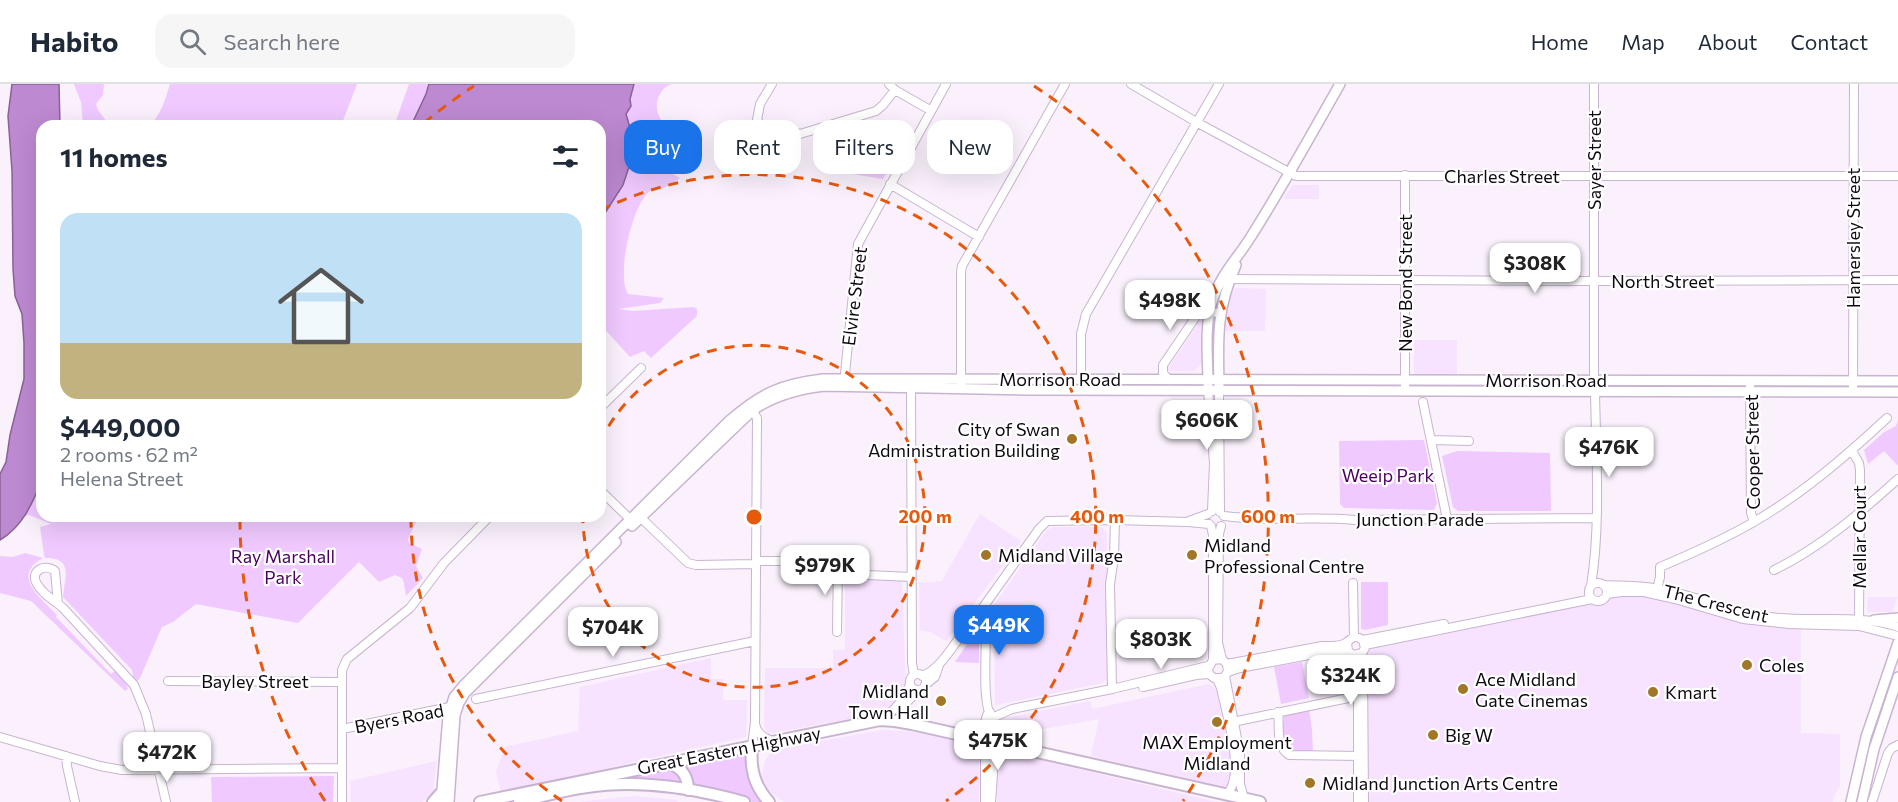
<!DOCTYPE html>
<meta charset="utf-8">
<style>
body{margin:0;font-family:Commissioner,sans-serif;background:#f6f6f7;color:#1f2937;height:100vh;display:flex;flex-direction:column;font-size:22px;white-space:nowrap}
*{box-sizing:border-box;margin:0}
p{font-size:20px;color:#747a83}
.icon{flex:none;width:33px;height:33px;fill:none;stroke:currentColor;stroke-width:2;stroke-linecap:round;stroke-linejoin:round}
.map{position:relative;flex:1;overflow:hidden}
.sheet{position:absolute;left:36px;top:36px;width:570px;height:402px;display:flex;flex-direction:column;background:#fff;border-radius:18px;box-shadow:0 6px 24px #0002}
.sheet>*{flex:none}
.guide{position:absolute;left:624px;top:36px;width:570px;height:54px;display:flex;gap:12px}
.price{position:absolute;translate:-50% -51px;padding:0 14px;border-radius:12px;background:#fff;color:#222;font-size:20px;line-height:39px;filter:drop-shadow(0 2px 3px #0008)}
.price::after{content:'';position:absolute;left:50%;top:36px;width:18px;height:14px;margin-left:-9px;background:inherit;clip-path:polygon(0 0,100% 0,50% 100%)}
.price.active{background:#1a73e8;color:#fff}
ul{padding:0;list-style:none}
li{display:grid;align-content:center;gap:12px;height:318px;padding:0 24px}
li span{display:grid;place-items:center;height:186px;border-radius:18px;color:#555}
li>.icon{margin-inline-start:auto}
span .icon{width:108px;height:108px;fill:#fffc;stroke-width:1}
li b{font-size:26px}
h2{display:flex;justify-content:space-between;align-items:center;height:72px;padding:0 24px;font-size:26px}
.chip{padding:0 21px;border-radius:18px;background:#fff;box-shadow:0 6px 24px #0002;font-size:21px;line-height:54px}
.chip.active{background:#1a73e8;color:#fff}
header{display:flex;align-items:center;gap:36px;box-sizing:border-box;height:84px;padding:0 30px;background:#fff;border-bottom:2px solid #e0e1e3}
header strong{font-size:28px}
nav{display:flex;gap:33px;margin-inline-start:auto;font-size:21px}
.search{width:420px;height:54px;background:#f6f6f7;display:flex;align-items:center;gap:15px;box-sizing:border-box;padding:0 21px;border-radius:18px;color:#747a83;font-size:22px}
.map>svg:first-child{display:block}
</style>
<header>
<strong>Habito</strong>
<div class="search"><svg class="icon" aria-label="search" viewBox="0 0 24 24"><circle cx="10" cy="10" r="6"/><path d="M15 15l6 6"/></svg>Search here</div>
<nav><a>Home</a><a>Map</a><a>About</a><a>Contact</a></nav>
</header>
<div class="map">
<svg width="1898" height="718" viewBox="0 0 1898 718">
<rect width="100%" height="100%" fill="#faf1fd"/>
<path fill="#f7e2ff" d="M1293 101H1319V115H1283Z
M1236 204 1266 205 1265 247H1225V231L1231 209Z
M1201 236 1202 279 1195 287H1166Z
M1414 256H1457V290H1414Z
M980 430 1021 457 946 557 930 548 920 546 919 499 942 497 975 438Z
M1053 443H1102L1107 449V595L1103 599 995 621 994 521 1047 446Z
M845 485 868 495 902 497 906 608 882 629 768 650 764 642 765 584H833V566H845Z
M1634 508 1801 541V649L1840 650V702L1833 713V718H1364L1365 564 1594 516 1601 517 1607 510Z
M1868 513H1898L1892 528H1867Z
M711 574V595H723V616H747L746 653 501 708 496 688 505 663 578 647 580 603Z
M1209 600 1216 605 1224 644 1231 676 1230 705 1091 672 1099 635 1023 649 1024 654 999 647 996 636 1090 617 1092 625Z
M883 646 915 648 979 662V718H784L769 707 761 693 766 675 771 668 781 664Z
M997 666 1053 679 1216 718H997Z
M437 677 433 708 422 718H351L350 697Z
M633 712 678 716 677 718H580Z"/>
<path fill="#efc9ff" d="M74 0H104L103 11 96 20 98 26 110 42H83L81 18Z
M170 0H357L341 42H149C161 31 165 16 170 0Z
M409 0H671C658 6 653 21 660 34 662 38 667 42 670 46L668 61 670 71 665 86 680 94C674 98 669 102 663 104 659 105 653 105 650 107 632 120 616 192 628 210L664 214 660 219 618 225 633 227 694 223 697 225V232L651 274 644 267 630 273 600 240V42H394Z
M851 40 896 70 883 95 846 89 851 65 839 49 842 42Z
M1898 336V382L1884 367 1868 380 1864 366 1884 348 1896 342Z
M1424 356 1437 419 1434 426 1344 424 1340 420 1339 357Z
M1457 367 1550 369 1551 427H1458L1453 423 1442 372Z
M42 396V432H419L408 455 409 459 422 465 416 482 423 494 406 512 404 499 402 494 395 491 379 498 359 478 298 539 196 520 173 538 162 543 140 594 134 601 130 595 133 591 132 586 63 513C64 496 75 473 45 474L44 471 40 443 51 440 29 431 25 432Z
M25 469 43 474C10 492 42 515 57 531L56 533 111 590 115 587 126 599 128 605 125 607 31 517 0 509V472L13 473Z
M1361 498H1388V541L1365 546 1361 545Z
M974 550 979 552V579L955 578Z
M1302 578 1309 614 1281 620 1274 583Z
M1309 625 1312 646 1313 668H1291C1279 660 1283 645 1284 632Z
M750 664 767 718H753L689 703 679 682Z
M672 685 677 686 686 699 620 697V692Z
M334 692 333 718H212L211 693Z"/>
<path fill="#bd89d1" stroke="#896298" stroke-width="1.5" d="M12 0H59L60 42H42V396C32 420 23 442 0 456V390L6 378 10 351 24 295V259L22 230 15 212 13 185 12 87 8 32Z
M429 0H634L630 15 631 22 626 30 635 61 631 77 623 101 600 137V42H411L426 10Z"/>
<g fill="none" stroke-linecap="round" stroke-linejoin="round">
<g stroke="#c8b4d0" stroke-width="10">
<path id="minor" d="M772 0 760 20 757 36 760 40 767 43 800 50 876 27 883 21 895 6
M889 0 895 6 930 26
M1131 0 1198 39 1296 92H1898
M1405 91V302
M890 100 979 153
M1226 195 1587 197 1898 196
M1081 295V250L1086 230 1219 0
M1169 296 1163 289V281L1197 231 1209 228 1220 229
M1594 296V0
M844 300 858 160 946 0
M911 300 912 579 914 591
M961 301V188L962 182 1065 0
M1750 302 1751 429 1754 438
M1208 306 1214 379 1212 427
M1219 306 1220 428
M1853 308 1854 0
M1423 318 1447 435
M600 324 641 284
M751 324 757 334 755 638 752 662
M1431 356 1469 357
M1852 367 1859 379 1860 386 1859 537
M600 406 633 438
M637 430 688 479 696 481 756 480
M1224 432C1267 438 1311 432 1355 436L1596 434
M1189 437 1208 430
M1211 442 1213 451V576L1208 585 1209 590 1214 594H1223L1228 588 1227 580 1222 575 1213 576
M1221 442 1219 450 1218 559 1222 575
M756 477H838L868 491 911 493
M1774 486C1820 464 1860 429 1898 395
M1353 499 1354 553
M1589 508a9 9 0 1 1 18 0a9 9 0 1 1-18 0Z
M1604 501C1622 502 1641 501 1659 505 1697 512 1732 528 1770 533 1814 539 1855 529 1898 543
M1591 502C1601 441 1596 369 1595 307
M1607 510 1622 508H1644L1675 515 1743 535 1789 540 1859 542 1898 552
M1656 510 1660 493V483C1691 470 1722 456 1752 439 1801 411 1845 373 1887 334
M58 520 55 487C45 479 29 487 37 500 43 511 54 516 63 524L134 601 146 630 166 718
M974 536 984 545 986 550C986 567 982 624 992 634L993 691 991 718
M837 548 838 477
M1363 556 1444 540
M1365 561 1592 515
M1362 569 1363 579 1364 718
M1353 571 1358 582V718
M1227 580 1322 562C1329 562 1341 563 1347 558 1350 556 1352 554 1355 552L1363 556 1365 564 1362 569 1353 571 1348 567 1347 559
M1228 588 1240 584 1330 567H1348
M910 598a8 8 0 1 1 16 0a8 8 0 1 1-16 0Z
M922 592C944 584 957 552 974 536L1039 445 1047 437 1115 436 1188 438 1209 440
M1225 592 1240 670V700L1244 714
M1217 595 1221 604C1226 629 1246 691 1227 710
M168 597 342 598
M925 601 935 593 939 581
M1143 603 1196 591 1209 590
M1112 605 1110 500 1114 473 1115 436
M476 615 755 557
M1278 628C1280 642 1275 662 1289 671L1362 672
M992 634 1012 625 1112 605 1208 582
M881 636C893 628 907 613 910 599
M1228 639 1358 612
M755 640C757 649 764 655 773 657
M912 640 906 632 905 620 919 606
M342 645 450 623 455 624
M0 653 100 682 122 686 342 684
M66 672 67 682 75 718
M342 718V586L347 575 410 524 444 479 490 432
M985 718V638L987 631 990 628
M1872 718 1888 669 1892 664 1898 661"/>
</g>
<g stroke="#c8b4d0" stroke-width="12">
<path id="major" d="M1208 300C1208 274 1204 243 1212 218 1219 192 1238 174 1252 151 1283 102 1311 51 1340 0
M1219 302C1218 255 1216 226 1236 181
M632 442 753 326C775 311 798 305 824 302L1029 306 1898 308
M1874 536 1898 534
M441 718 448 632 454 613 463 602 729 337C761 309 781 300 823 295L1898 297
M449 718 455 631 459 619 465 609 616 458
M1851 718 1866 653 1898 559
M1862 718 1874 665 1898 593"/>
</g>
<g stroke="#c8b4d0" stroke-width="14">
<path id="highway" d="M752 662C750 685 754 701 769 718
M669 679C682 684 688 692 688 706
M433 718 441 709
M480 718 880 636 895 637 912 640 1260 718
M519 718C542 712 564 706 587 703 638 695 694 704 744 718"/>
</g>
<use href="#minor" stroke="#fff" stroke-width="8"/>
<use href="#major" stroke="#fff" stroke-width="9"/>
<use href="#highway" stroke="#fff" stroke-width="10"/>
</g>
<g fill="none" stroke="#e8590c" stroke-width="3" stroke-dasharray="10 8">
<path d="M600 358A171 171 0 1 1 583 433"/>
<path d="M562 717A343 343 0 0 1 411 433M601 126A343 343 0 0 1 946 717"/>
<path d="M325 717A514 514 0 0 1 240 433M424 39A514 514 0 0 1 474 2M1034 2A514 514 0 0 1 1183 717"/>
</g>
<g fill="#a27627" stroke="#fff" stroke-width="2">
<circle cx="1072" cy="355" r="6"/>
<circle cx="986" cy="471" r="6"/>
<circle cx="1192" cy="471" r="6"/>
<circle cx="1747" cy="581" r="6"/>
<circle cx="1463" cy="605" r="6"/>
<circle cx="1653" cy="608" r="6"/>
<circle cx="941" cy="617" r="6"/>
<circle cx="1217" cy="638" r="6"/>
<circle cx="1433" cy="651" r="6"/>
<circle cx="1310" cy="699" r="6"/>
</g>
<g text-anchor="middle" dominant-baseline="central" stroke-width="4.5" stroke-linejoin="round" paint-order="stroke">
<g font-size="18" fill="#0f0812" stroke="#fff">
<text transform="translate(1594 76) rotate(-90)">Sayer Street</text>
<text x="1502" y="92">Charles Street</text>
<text transform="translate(1853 154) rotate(-90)">Hamersley Street</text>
<text x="1663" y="197">North Street</text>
<text transform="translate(1405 199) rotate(-90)">New Bond Street</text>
<text transform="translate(854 212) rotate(-83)">Elvire Street</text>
<text x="1060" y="295">Morrison Road</text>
<text x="1546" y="296">Morrison Road</text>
<text transform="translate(1752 368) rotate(-91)">Cooper Street</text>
<text x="1420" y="435">Junction Parade</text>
<text transform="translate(1859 453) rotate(-90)">Mellar Court</text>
<text transform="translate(1716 519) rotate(14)">The Crescent</text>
<text x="255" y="597">Bayley Street</text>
<text transform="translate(399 634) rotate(-11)">Byers Road</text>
<text transform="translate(729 666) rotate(-11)">Great Eastern Highway</text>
</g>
<g font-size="18" fill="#0f0812" stroke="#fff" text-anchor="start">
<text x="1060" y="345" text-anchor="end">City of Swan<tspan x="1060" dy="21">Administration Building</tspan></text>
<text x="1204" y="461">Midland<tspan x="1204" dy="21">Professional Centre</tspan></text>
<text x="998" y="471">Midland Village</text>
<text x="1759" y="581">Coles</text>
<text x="1475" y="595">Ace Midland<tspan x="1475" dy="21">Gate Cinemas</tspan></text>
<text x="929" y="607" text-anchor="end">Midland<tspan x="929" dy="21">Town Hall</tspan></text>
<text x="1665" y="608">Kmart</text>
<text x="1445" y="651">Big W</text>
<text x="1217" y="658" text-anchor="middle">MAX Employment<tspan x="1217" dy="21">Midland</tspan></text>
<text x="1322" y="699">Midland Junction Arts Centre</text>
</g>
<g font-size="18" fill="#49005e" stroke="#fff">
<text x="1388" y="391">Weeip Park</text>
<text x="283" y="472">Ray Marshall<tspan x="283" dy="21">Park</tspan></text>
</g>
</g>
<circle cx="754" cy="433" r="9" fill="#e8590c" stroke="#fff" stroke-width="3"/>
<g font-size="18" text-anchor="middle" font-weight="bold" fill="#e8590c" stroke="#fff" stroke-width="4.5" stroke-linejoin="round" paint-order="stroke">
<text x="925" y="439">200 m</text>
<text x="1097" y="439">400 m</text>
<text x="1268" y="439">600 m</text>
</g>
</svg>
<b class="price" style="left:1535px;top:210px">$308K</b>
<b class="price" style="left:1170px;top:247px">$498K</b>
<b class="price" style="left:1207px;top:367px">$606K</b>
<b class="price" style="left:1609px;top:394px">$476K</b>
<b class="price" style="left:825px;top:512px">$979K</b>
<b class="price active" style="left:999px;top:572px">$449K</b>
<b class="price" style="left:613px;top:574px">$704K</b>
<b class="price" style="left:1161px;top:586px">$803K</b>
<b class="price" style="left:1351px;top:622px">$324K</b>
<b class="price" style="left:998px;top:687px">$475K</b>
<b class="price" style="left:167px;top:699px">$472K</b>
<div class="guide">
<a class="chip active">Buy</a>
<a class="chip">Rent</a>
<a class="chip">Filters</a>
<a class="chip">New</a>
</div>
<section class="sheet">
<h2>11 homes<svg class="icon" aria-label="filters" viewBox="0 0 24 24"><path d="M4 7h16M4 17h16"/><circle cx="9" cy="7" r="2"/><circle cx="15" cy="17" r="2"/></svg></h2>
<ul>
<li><span style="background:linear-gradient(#bfe0f5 70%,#c2b280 0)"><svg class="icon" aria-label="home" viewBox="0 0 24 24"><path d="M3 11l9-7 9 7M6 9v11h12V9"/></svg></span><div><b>$449,000</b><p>2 rooms · 62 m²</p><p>Helena Street</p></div></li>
</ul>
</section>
</div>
